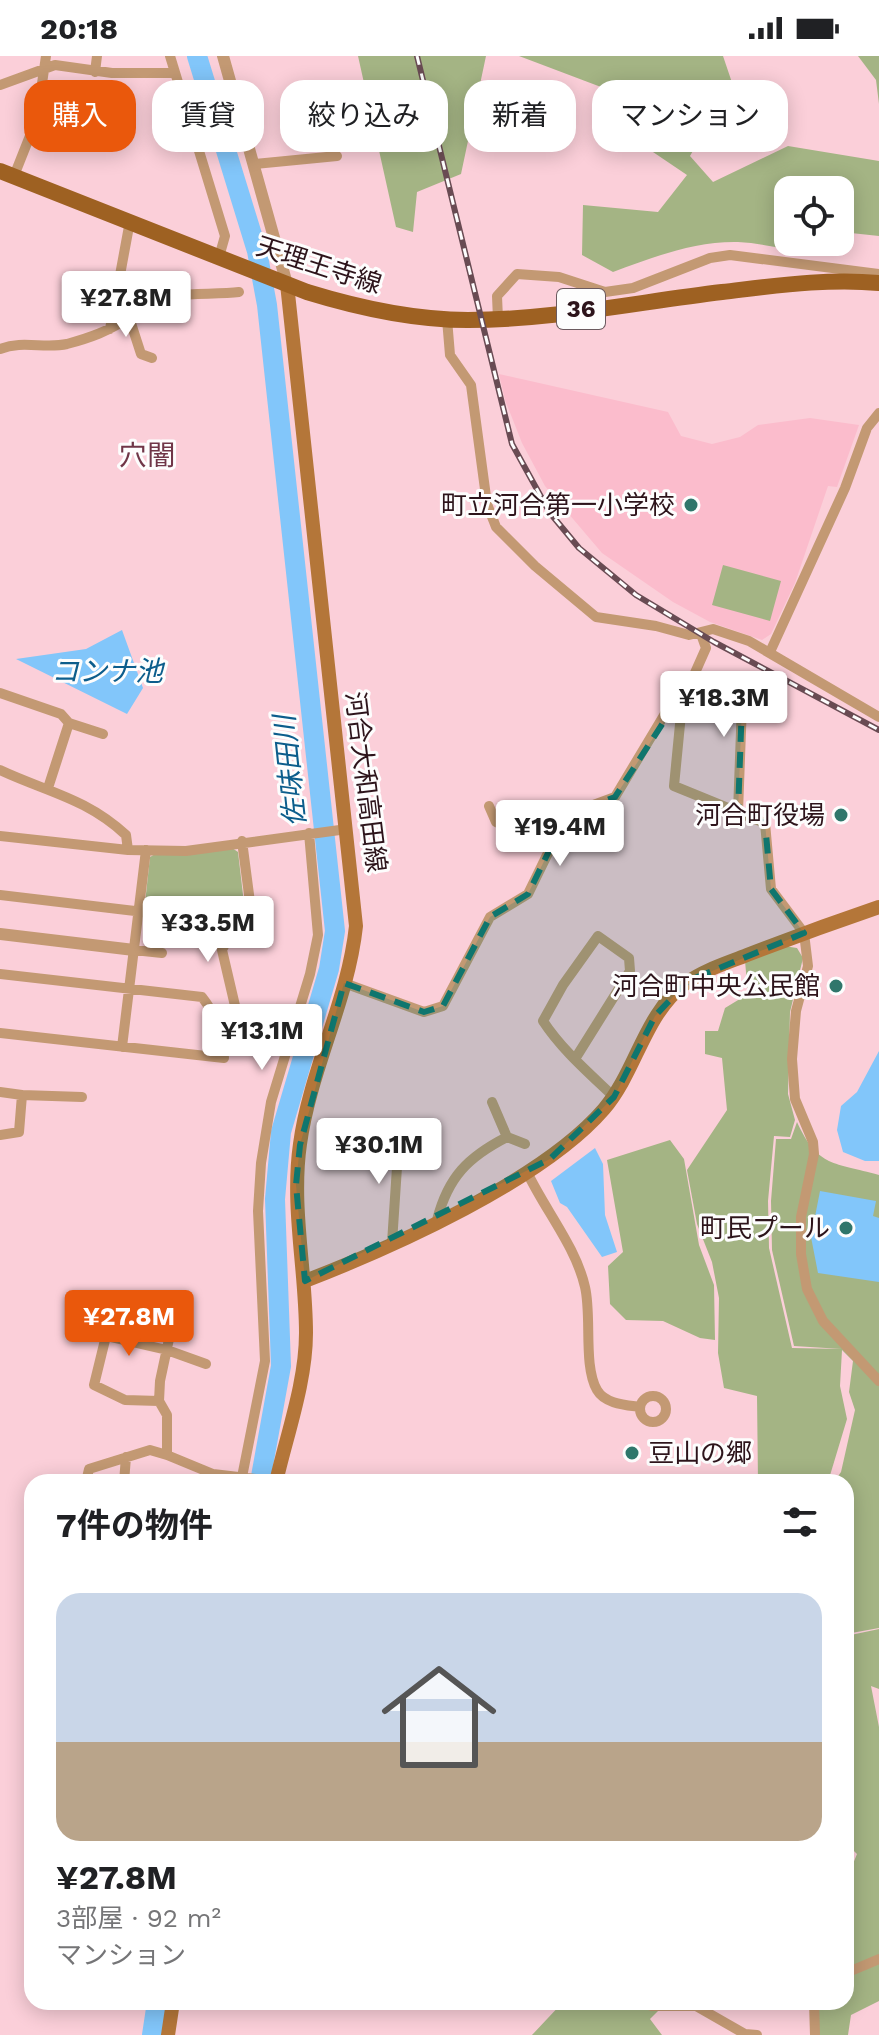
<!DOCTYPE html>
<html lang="ja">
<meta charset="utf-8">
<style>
body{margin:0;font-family:"Work Sans","Noto Sans JP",sans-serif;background:#f6f6f6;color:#202124;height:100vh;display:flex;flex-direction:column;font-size:30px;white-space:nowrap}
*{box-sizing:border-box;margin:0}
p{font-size:26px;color:#757577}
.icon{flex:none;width:44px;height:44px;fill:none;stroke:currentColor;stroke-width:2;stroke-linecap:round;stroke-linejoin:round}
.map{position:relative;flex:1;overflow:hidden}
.sheet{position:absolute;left:24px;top:1418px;width:830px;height:536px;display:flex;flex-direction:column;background:#fff;border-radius:24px;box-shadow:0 4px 20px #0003}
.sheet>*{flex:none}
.top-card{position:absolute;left:24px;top:24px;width:832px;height:72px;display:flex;gap:16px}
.controls{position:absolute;left:774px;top:120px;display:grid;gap:16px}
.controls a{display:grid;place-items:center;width:80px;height:80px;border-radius:16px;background:#fff;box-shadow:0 4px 20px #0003;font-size:40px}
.price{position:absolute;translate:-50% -68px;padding:0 18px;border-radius:8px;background:#fff;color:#222;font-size:26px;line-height:52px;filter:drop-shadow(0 2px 4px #0008)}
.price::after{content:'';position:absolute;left:50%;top:48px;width:24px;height:18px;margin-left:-12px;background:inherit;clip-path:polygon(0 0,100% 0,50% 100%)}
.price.selected{background:#ea580c;color:#fff}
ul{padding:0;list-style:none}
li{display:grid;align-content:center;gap:16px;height:424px;padding:0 32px}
li span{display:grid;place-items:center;height:248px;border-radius:24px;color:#555}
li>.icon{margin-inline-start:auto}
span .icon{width:144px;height:144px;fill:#fffc;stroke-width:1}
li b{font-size:34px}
h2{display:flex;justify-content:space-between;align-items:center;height:96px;padding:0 32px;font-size:34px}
.pill{padding:0 28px;border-radius:24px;background:#fff;box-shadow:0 4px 20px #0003;font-size:28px;line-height:72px}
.pill.selected{background:#ea580c;color:#fff}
.status{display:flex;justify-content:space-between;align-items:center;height:56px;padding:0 40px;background:#fff;direction:ltr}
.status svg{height:22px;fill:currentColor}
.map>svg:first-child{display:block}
</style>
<div class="status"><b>20:18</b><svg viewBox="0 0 49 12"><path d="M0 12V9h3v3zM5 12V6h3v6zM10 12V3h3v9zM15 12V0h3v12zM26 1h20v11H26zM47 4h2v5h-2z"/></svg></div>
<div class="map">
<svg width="879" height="1979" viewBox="0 0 879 1979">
<rect width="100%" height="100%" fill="#fbcfd9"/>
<path fill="#fbbccc" d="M499 318 668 356 681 380 712 388 740 381 758 369 810 362 859 369 837 431 828 430 795 527 771 578 762 584 710 566 673 546 602 497 545 430 522 387 505 344Z"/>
<path fill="#a4b484" d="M358 0H486L461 118 417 136 413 176 396 171Z
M519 0H723L745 65 703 77 690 100 713 126 788 90 879 105V180L851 177 840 183V134H788V186H835C804 203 771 187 738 186 695 185 653 201 613 216L582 199 583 149 658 156 687 119 613 69 601 31Z
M858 0H879V48L876 24Z
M723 509 781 525 770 565 712 549Z
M232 792 238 796 245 856 234 862 149 852 145 847 150 801 157 797Z
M784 890 797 892 803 902 790 956 788 1038 795 1064 790 1081 774 1080 768 1145 769 1192 792 1292 842 1293 794 1290 772 1194 771 1145 776 1083H791L797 1066C818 1112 834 1106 879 1119V1572L846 1578V1426H834L841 1416 855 1354 849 1336 853 1305 842 1294 840 1330 847 1363 828 1426H758L757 1340 724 1332 718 1297 719 1242 712 1206 697 1168 687 1114 727 1054 722 1002 705 998V975H718L725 952 748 938 745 905Z
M670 1084 684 1103 699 1189 714 1229 715 1284 700 1282 663 1265 626 1264 610 1248 608 1210 623 1196 607 1104Z
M879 1573V1633L871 1630 879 1671V1945L851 1959 848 1979H818L817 1946H846V1825L857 1798 846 1787V1580Z
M563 1946H667L650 1963 662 1979H532Z"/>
<path fill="#82c6fa" d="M122 574 143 632 127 658 16 603 86 593Z
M879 995V1105H865L843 1096 837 1074 841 1050 857 1036Z
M595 1092 603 1108 605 1159 617 1196 602 1201 567 1151 560 1147 551 1125Z
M820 1135 876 1145 873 1160 879 1162V1226L818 1217 811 1181Z"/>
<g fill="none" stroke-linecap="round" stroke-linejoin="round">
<path stroke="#82c6fa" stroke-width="20" d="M197 0 257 195 267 249 335 875 329 913 281 1076 275 1143 281 1310 260 1426
M152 1979 157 1946"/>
<path stroke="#c39973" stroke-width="10" d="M170 0 225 180 219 201
M95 16 97 0
M0 29 55 9 112 17H174
M255 108 337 100
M14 120 37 62 46 0
M129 261 141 298 152 302
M447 263 450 299 471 329 487 448 496 471 535 510 596 561 656 570 689 579 713 573 749 585 879 661
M498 263 497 240 517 218 559 221 605 236 633 232 710 202 730 199 879 218
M110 273 130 165
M0 293C22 284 45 293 67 288 89 282 110 275 129 261 135 256 140 249 148 245 169 236 214 239 239 236
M770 596 845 432 867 372 879 357
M694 619 742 648 738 756
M0 637 61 658 69 667 48 732
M669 651 681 658 674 730 765 767 771 833 804 877 808 910 796 955 792 1003 795 1043 813 1086 814 1098 801 1161V1198L807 1233 823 1265 879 1325
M69 667 103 678
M0 714C47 736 86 742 126 779L128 794
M489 750 496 766 515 775H544
M0 780 128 794 186 795 347 773
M0 839 236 867 251 854 242 785
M236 867 222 894 236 954
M134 894 162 897
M0 918 202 941C217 960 222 978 224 1002L0 977
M344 927 424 956 443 950 490 861 528 838 549 795 544 775 553 764 615 741 669 651 694 619 706 592 701 578
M122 991 146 794
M575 1003 630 915 629 902 598 880 563 929 543 965C562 994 589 1017 614 1041
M0 1036 22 1039 19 1076 0 1079
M22 1039 82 1041
M390 1070 398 1096 392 1187
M507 1081 525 1088
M527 1116C545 1154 576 1191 585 1231 592 1260 583 1310 597 1334 605 1348 626 1349 640 1351
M437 1164C448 1121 468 1101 507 1081L492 1046
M178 1241 160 1325 159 1345 167 1359V1399L213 1418 281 1426
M640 1353a13 13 0 1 1 26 0a13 13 0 1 1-26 0Z
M159 1345 125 1344 94 1329 106 1280 167 1294 206 1308
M86 1426 89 1413 150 1394 167 1399
M124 1426 126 1401
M241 1426 265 1305 258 1155 261 1107 271 1046 310 918 318 879 309 777
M846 1917 879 1903
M649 1946 651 1950H696L745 1978 757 1979
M814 1946 815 1979"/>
<path stroke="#c39973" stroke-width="12" d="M223 0 287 228
M0 878 134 894"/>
<path stroke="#b47639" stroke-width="14" d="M305 1225C393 1191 543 1124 604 1053 637 1014 644 958 686 927 704 914 727 907 747 899 791 882 835 866 879 851
M276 1426C287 1378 306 1326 306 1277 306 1214 291 1151 300 1088 310 1014 348 945 356 870L287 228
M168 1979 173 1946"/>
<path stroke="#9e6122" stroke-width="16" d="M0 115 307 236C359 252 413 264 468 264 552 264 638 246 722 236 774 230 827 222 879 227"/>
<g stroke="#694b53" stroke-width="6">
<path id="rail" d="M417 0 512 388 550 457 579 492 636 539 714 586 879 674"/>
</g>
<use href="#rail" stroke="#fdfdfd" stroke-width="3" stroke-dasharray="9" stroke-linecap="butt"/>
</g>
<path fill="#0f766e" fill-opacity="0.2" stroke="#0f766e" stroke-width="6" stroke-dasharray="16 10" stroke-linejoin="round" d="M694 619 742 648 738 756 765 767 771 833 804 877 688 925 655 960 614 1041 550 1103 305 1225 296 1129 300 1089 344 927 424 956 443 950 490 861 528 838 549 795 544 775 553 764 615 741Z"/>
<g fill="#30766b" stroke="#fdfdfd" stroke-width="3">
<circle cx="691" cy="449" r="8"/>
<circle cx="841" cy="759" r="8"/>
<circle cx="836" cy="930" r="8"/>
<circle cx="846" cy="1172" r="8"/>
<circle cx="632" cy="1397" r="8"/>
</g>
<g text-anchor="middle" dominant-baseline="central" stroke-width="6" stroke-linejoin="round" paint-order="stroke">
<rect fill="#fdfdfd" stroke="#6b5a5f" stroke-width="2" x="557" y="233" width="48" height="40" rx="6"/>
<g font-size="24" font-weight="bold" fill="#2d141b">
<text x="581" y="253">36</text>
</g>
<g font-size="26" fill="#2d141b" stroke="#fdfdfd">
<text transform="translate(319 209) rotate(18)">天理王寺線</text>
<text transform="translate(366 726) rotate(83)">河合大和高田線</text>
</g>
<g font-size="26" fill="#2d141b" stroke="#fdfdfd" text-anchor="end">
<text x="675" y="449">町立河合第一小学校</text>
<text x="825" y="759">河合町役場</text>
<text x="820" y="930">河合町中央公民館</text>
<text x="830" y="1172">町民プール</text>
<text x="648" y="1397" text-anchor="start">豆山の郷</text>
</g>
<g font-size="28" fill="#703648" stroke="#fdfdfd">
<text x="147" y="399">穴闇</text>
</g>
<g font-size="28" font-style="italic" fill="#0c5d8c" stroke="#fdfdfd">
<text x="107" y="615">コンナ池</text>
<text transform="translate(290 715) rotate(-96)">佐味田川</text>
</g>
</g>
</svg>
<div class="controls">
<a><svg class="icon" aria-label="locate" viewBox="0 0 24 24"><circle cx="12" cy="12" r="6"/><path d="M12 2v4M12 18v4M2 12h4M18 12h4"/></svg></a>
</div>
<b class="price" style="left:126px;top:283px">¥27.8M</b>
<b class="price" style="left:724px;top:683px">¥18.3M</b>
<b class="price" style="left:560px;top:812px">¥19.4M</b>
<b class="price" style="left:208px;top:908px">¥33.5M</b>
<b class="price" style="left:262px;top:1016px">¥13.1M</b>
<b class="price" style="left:379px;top:1130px">¥30.1M</b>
<b class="price selected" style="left:129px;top:1302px">¥27.8M</b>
<div class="top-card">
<a class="pill selected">購入</a>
<a class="pill">賃貸</a>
<a class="pill">絞り込み</a>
<a class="pill">新着</a>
<a class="pill">マンション</a>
</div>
<section class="sheet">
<h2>7件の物件<svg class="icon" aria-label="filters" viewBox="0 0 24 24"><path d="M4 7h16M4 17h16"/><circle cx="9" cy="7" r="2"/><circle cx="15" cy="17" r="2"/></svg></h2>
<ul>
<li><span style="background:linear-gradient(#c9d6e8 60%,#b9a48a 0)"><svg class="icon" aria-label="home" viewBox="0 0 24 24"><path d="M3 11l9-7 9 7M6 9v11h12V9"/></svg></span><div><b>¥27.8M</b><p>3部屋 · 92 m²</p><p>マンション</p></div></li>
</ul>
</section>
</div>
